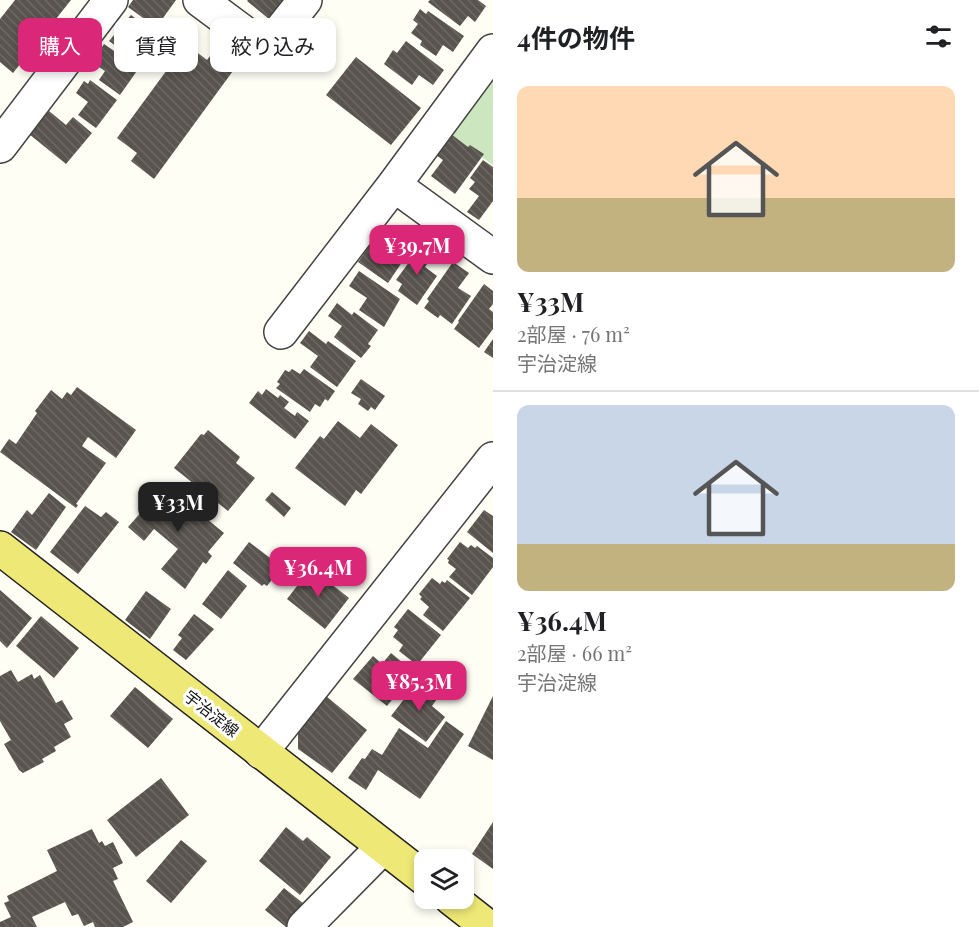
<!DOCTYPE html>
<html lang="ja">
<meta charset="utf-8">
<style>
body{margin:0;font-family:"Playfair Display","Noto Sans JP",serif;background:#f2f2f2;color:#202124;height:100vh;display:flex;flex-direction:column;font-size:22px;white-space:nowrap}
*{box-sizing:border-box;margin:0}
p{font-size:20px;color:#757577}
.icon{flex:none;width:33px;height:33px;fill:none;stroke:currentColor;stroke-width:2;stroke-linecap:round;stroke-linejoin:round}
.map{position:relative;flex:1;overflow:hidden}
.drawer{display:flex;flex-direction:column;background:#fff;width:486px}
.drawer>*{flex:none}
.guide{position:absolute;left:18px;top:18px;width:384px;height:54px;display:flex;gap:12px}
.tools{position:absolute;left:414px;top:849px;display:grid;gap:12px}
.tools a{display:grid;place-items:center;width:60px;height:60px;border-radius:12px;background:#fff;box-shadow:0 3px 9px #0003;font-size:30px}
.price{position:absolute;translate:-50% -51px;padding:0 14px;border-radius:12px;background:#db2777;color:#fff;font-size:20px;line-height:39px;filter:drop-shadow(0 2px 3px #0008)}
.price::after{content:'';position:absolute;left:50%;top:36px;width:18px;height:14px;margin-left:-9px;background:inherit;clip-path:polygon(0 0,100% 0,50% 100%)}
.price.current{background:#222;color:#fff}
ul{padding:0;list-style:none}
li{display:grid;align-content:center;gap:12px;height:318px;padding:0 24px}
li+li{border-top:2px solid #e0e0e0}
li span{display:grid;place-items:center;height:186px;border-radius:12px;color:#555}
li>.icon{margin-inline-start:auto}
span .icon{width:108px;height:108px;fill:#fffc;stroke-width:1}
li b{font-size:26px}
h2{display:flex;justify-content:space-between;align-items:center;height:72px;padding:0 24px;font-size:26px}
.pill{padding:0 21px;border-radius:12px;background:#fff;box-shadow:0 3px 9px #0003;font-size:21px;line-height:54px}
.pill.current{background:#db2777;color:#fff}
main{display:flex;flex:1;min-height:0}
.map>svg:first-child{display:block}
</style>
<main>
<div class="map">
<svg width="493" height="927" viewBox="0 0 493 927">
<defs>
<pattern id="building-back-hatch" width="6" height="6" patternUnits="userSpaceOnUse" patternTransform="scale(1.5)"><rect width="6" height="6" fill="#59544e"/><path d="M-1 5l2 2M0 0l6 6M5-1l2 2" fill="none" stroke="#6c6863"/></pattern>
</defs>
<rect width="100%" height="100%" fill="#fefef5"/>
<path fill="#cce7c0" d="M493 69V165L447 132Z"/>
<path fill="url(#building-back-hatch)" d="M15 0H71L13 73 0 62V19Z
M133 0H176L163 18 172 25 165 34 128 7Z
M248 0H284L269 19 247 1Z
M430 0H478L486 6 475 22 468 16 460 26 428 2Z
M420 9 426 14 428 11 464 36 453 52 443 45 436 56 420 45 422 41 411 33 418 24 413 20Z
M131 15 162 38 142 65 109 41Z
M406 41 444 70 433 85 419 75 412 85 384 64 393 50 397 53Z
M104 44 139 68 120 95 99 80 105 71 92 62Z
M186 44 207 60 216 48 238 64 154 179 131 161 137 153 117 138Z
M356 57 421 108 391 145 326 95Z
M90 80 117 100 96 128 78 115 88 102 76 93 84 81 88 84Z
M49 111 66 125 73 117 92 133 66 164 29 134Z
M451 134 468 147 470 145 484 154 455 194 431 176 443 160 436 155Z
M483 160 493 167V201L479 220 467 212 479 196 469 189 475 182 470 178Z
M384 225 413 246 388 283 358 262Z
M423 243 435 252 425 267 437 276 417 305 398 291 402 284 396 280Z
M453 262 469 273 458 288 471 296 452 324 440 315 438 318 424 308 429 301 427 299Z
M359 271 400 299 384 327 359 310 367 298 349 286Z
M484 284 493 291V304L489 309 493 312V329L479 348 454 329 459 322 458 321Z
M337 303 352 315 354 312 378 330 368 344 371 346 361 358 334 337 342 326 328 316Z
M309 331 326 344 328 341 356 361 337 387 310 367 318 356 300 343Z
M493 339V358L484 352Z
M292 369 300 374 304 369 335 391 328 401 325 399 320 407 315 404 310 412 276 388 280 384 277 382 285 370 289 372Z
M361 379 385 396 375 410 371 407 368 411 358 404 361 399 351 393Z
M77 387 136 430 116 458 88 437 82 446 106 463 76 504 78 505 76 508 0 452 9 439 16 444 37 413 35 411 51 390 62 399 67 392 71 395Z
M266 389 278 398 280 395 289 402 284 408 295 416 297 412 309 421 295 439 249 403 258 391 262 395Z
M338 421 360 438 371 424 398 445 361 494 356 490 345 506 295 468 320 436 324 439Z
M208 430 240 457 236 463 255 478 228 511 174 468 201 434 204 435Z
M163 483 224 533 208 552 212 556 206 564 203 562 185 589 161 569 178 549 154 529 144 541 128 527 144 509 146 510 155 500 151 496Z
M272 492 291 508 284 517 265 500Z
M49 493 66 507 36 550 11 532 27 510 32 515Z
M85 506 101 517 106 512 119 522 78 574 50 552Z
M484 510 493 516V553L467 532Z
M249 542 282 567 267 586 264 584 262 586 233 563Z
M460 542 468 548 471 545 475 548 477 546 493 558V567L472 595 449 577 456 569 448 563 449 560 447 559Z
M311 568 349 598 325 629 287 599Z
M228 570 247 586 221 619 202 604Z
M432 578 440 584 442 581 445 583 447 580 470 598 443 631 423 615 429 607 420 599 422 597 419 594Z
M0 590 32 618 7 648 0 641Z
M146 591 171 609 150 639 125 620Z
M408 609 441 635 417 665 399 651 403 645 393 637 398 630 394 627Z
M194 614 214 629 186 660 173 650 182 638 178 635Z
M41 616 79 648 54 678 16 646Z
M391 653 414 672 387 706 353 679 373 656 382 664Z
M11 670 18 682 32 674 34 679 40 675 56 703 62 700 73 719 64 724 71 737 54 747 56 751 42 759 44 762 23 773 19 770 4 744 11 740 0 721V676Z
M418 681 439 696 432 706 445 717 426 742 391 716Z
M135 687 173 719 148 748 110 716Z
M326 696 367 730 332 773 298 749V732Z
M493 696V760L468 746Z
M446 721 464 734 420 799 378 770 366 790 348 778 362 758 365 759 372 749 382 755 399 728 428 748Z
M161 778 189 815 136 857 107 820Z
M493 822V869L472 854Z
M286 827 303 841 307 837 331 857 300 895 259 861Z
M92 829 99 843 102 841 105 846 113 842 123 863 113 868 118 879 113 881 133 922 123 927H95L93 922 84 926 78 914 72 916 65 902 32 917 37 927H0V922L11 917 4 903 9 901 7 896 57 871 47 850Z
M181 840 207 861 171 903 146 881Z
M284 888 304 904 286 927 265 910Z"/>
<g fill="none" stroke-linecap="round" stroke-linejoin="round">
<g stroke="#444" stroke-width="36">
<path id="minor" d="M200 0 266 49 305 0
M0 146 111 0
M394 185 493 257
M281 332 394 185 493 51
M261 752 493 459
M304 927 383 847"/>
</g>
<g stroke="#222" stroke-width="36">
<path id="primary" d="M0 548 424 878
M451 898 488 927"/>
</g>
<use href="#minor" stroke="#fff" stroke-width="33"/>
<use href="#primary" stroke="#eee976" stroke-width="33"/>
</g>
<g text-anchor="middle" dominant-baseline="central" stroke-width="6" stroke-linejoin="round" paint-order="stroke">
<g font-size="16" fill="#111" stroke="#fff">
<text transform="translate(212 713) rotate(38)">宇治淀線</text>
</g>
</g>
</svg>
<div class="tools">
<a><svg class="icon" aria-label="layers" viewBox="0 0 24 24"><path d="M12 4l9 5-9 5-9-5zM3 14l9 5 9-5"/></svg></a>
</div>
<b class="price" style="left:417px;top:276px">¥39.7M</b>
<b class="price current" style="left:178px;top:533px">¥33M</b>
<b class="price" style="left:318px;top:598px">¥36.4M</b>
<b class="price" style="left:419px;top:712px">¥85.3M</b>
<div class="guide">
<a class="pill current">購入</a>
<a class="pill">賃貸</a>
<a class="pill">絞り込み</a>
</div>
</div>
<section class="drawer">
<h2>4件の物件<svg class="icon" aria-label="filters" viewBox="0 0 24 24"><path d="M4 7h16M4 17h16"/><circle cx="9" cy="7" r="2"/><circle cx="15" cy="17" r="2"/></svg></h2>
<ul>
<li><span style="background:linear-gradient(#ffd9b3 60%,#c2b280 0)"><svg class="icon" aria-label="home" viewBox="0 0 24 24"><path d="M3 11l9-7 9 7M6 9v11h12V9"/></svg></span><div><b>¥33M</b><p>2部屋 · 76 m²</p><p>宇治淀線</p></div></li>
<li><span style="background:linear-gradient(#c9d6e8 75%,#c2b280 0)"><svg class="icon" aria-label="home" viewBox="0 0 24 24"><path d="M3 11l9-7 9 7M6 9v11h12V9"/></svg></span><div><b>¥36.4M</b><p>2部屋 · 66 m²</p><p>宇治淀線</p></div></li>
</ul>
</section>
</main>
